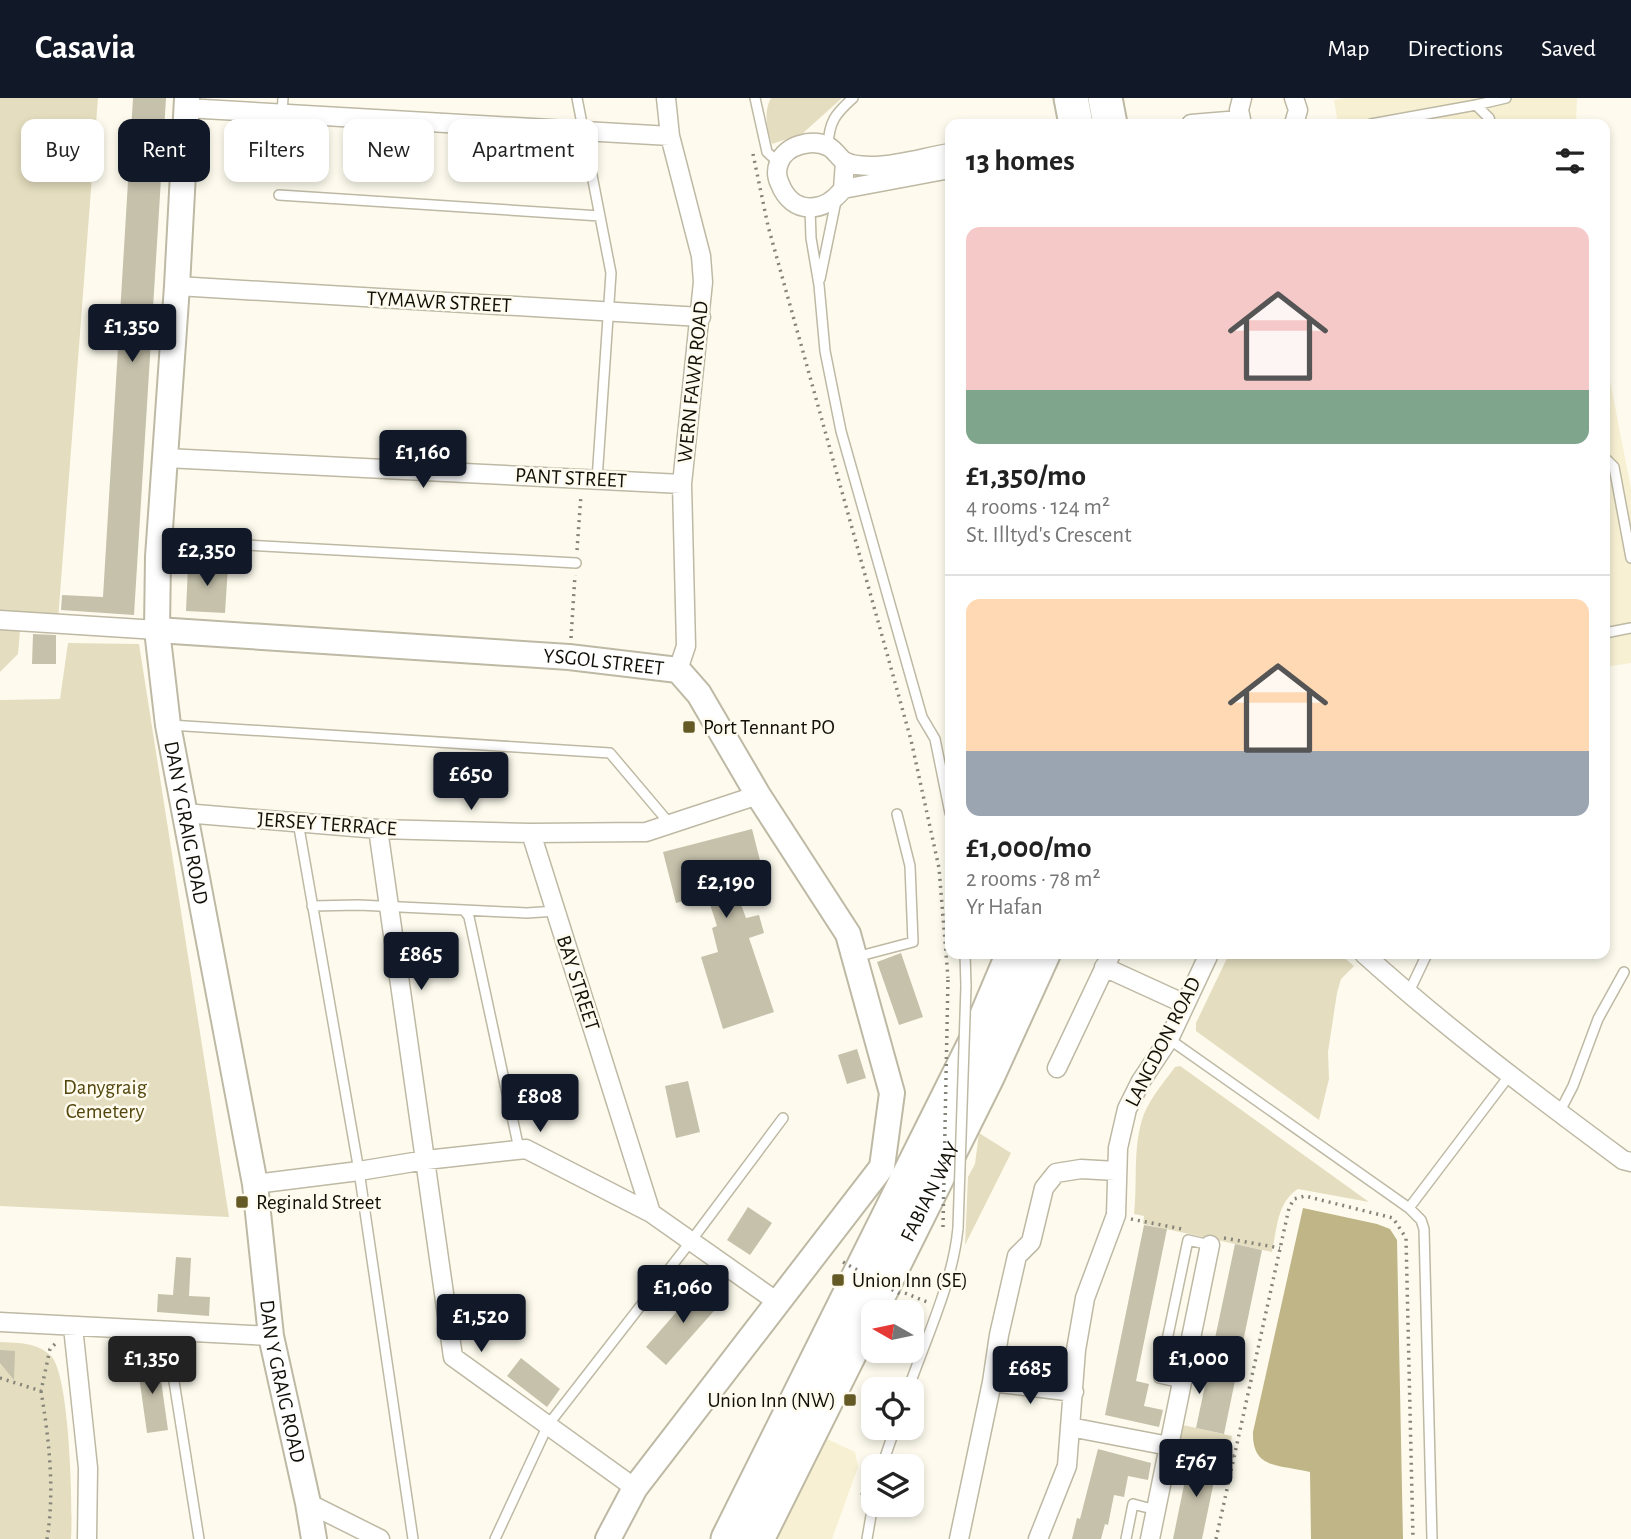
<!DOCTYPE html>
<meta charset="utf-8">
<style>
body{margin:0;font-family:"Alegreya Sans",sans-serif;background:#f6f6f6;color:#222;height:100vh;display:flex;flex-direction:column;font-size:26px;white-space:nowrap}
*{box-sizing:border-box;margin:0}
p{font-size:23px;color:#767676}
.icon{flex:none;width:38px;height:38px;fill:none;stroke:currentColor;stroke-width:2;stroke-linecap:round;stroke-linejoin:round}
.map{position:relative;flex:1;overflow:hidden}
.details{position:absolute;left:945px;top:21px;width:665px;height:840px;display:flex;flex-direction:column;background:#fff;border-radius:14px;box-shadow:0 4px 10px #0003}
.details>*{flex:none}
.guide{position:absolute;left:21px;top:21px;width:665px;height:63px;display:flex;gap:14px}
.needle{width:46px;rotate:279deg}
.fabs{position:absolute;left:861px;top:1202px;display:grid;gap:14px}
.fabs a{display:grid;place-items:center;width:63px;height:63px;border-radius:14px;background:#fff;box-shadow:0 4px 10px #0003;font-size:35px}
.price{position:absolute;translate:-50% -60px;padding:0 16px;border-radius:7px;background:#111827;color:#fff;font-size:23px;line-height:46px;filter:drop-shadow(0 2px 4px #0008)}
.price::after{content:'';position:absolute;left:50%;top:42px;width:21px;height:16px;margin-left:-10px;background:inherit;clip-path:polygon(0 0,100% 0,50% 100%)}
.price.current{background:#222;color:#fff}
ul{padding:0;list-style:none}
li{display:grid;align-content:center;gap:14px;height:371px;padding:0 21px}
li+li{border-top:2px solid #e0e0e0}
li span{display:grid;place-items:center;height:217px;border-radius:14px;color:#555}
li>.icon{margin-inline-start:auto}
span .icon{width:126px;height:126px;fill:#fffc;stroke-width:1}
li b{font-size:30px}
h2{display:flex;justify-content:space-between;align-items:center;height:84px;padding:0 21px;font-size:30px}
.pill{padding:0 24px;border-radius:14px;background:#fff;box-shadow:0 4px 10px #0003;font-size:24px;line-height:63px}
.pill.current{background:#111827;color:#fff}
header{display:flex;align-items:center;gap:42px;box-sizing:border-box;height:98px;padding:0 35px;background:#111827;color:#fff}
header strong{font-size:33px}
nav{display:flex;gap:38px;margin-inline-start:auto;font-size:24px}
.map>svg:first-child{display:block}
</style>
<header>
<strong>Casavia</strong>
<nav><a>Map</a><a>Directions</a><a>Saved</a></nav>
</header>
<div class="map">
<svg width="1631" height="1441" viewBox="0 0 1631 1441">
<rect width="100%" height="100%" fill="#fefbee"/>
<path fill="#f7f0d3" d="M1345 0H1577L1576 26H1338L1334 2Z
M1605 257 1631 391V565L1605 569Z
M825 1340 855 1354 858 1369 832 1441H775Z"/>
<path fill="#e4ddbf" d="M0 0H98L57 535 20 532 18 556 0 574Z
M771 0H842L802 36 772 46C767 30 763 15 771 0Z
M68 545 139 546 229 1119 0 1108V602L60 601Z
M1229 856H1340L1354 868 1341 881 1337 895 1328 954 1329 981 1319 1022 1196 933V925Z
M1180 968 1183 970 1369 1104 1298 1091C1277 1104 1277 1131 1272 1154L1143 1126 1144 1118 1134 1116C1138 1083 1132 1048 1144 1016 1151 999 1164 984 1175 969Z
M979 1035 1011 1055 965 1147 968 1079 975 1066Z
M0 1244C18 1245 37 1244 51 1258 70 1277 73 1411 71 1441H0Z
M1183 1327 1232 1338 1229 1354 1179 1343Z
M1177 1351 1228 1362 1223 1381 1215 1379 1218 1363 1191 1358 1187 1373 1173 1370Z"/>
<path fill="#c0b587" d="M1303 1110 1377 1126 1390 1131 1397 1142 1403 1441H1311L1310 1374C1279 1366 1252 1372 1253 1334Z"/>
<path fill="#c5c1ab" d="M133 0H166L134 517 61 512 62 497 103 499Z
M195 466 228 468 225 515 186 513 188 468Z
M33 536 56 537V566H32Z
M752 731 765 782 735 790 746 820 759 817 764 835 749 840 774 914 723 931 701 859 718 854 712 830 717 828 707 797 676 805 663 754Z
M901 855 923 919 899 927 877 864Z
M857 951 866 980 847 986 838 957Z
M688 983 700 1034 676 1040 665 988Z
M748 1109 772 1125 750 1157 727 1142Z
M1144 1127 1167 1131 1136 1283 1149 1286 1144 1308 1163 1312 1159 1329 1105 1317Z
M1235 1146 1262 1152 1224 1336 1196 1330Z
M176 1159 191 1160 189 1198 210 1199 209 1218 157 1214 158 1196 173 1197Z
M700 1187 721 1205 666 1267 646 1249Z
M0 1252 15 1253 14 1282 0 1265Z
M521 1260 560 1291 547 1309 507 1278Z
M158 1261 168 1332 147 1335 137 1264Z
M1098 1351 1151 1365 1148 1382 1128 1378 1124 1399 1114 1397 1108 1427 1105 1426 1101 1441H1072L1077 1420 1080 1421Z
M1190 1358 1218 1364 1202 1441H1173Z"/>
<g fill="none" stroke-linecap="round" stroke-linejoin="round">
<g stroke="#beb9a4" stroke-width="12">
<path id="lane" d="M577 0 611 175 597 382
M755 0 767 54 779 65
M1476 7 1506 0
M282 16 283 0
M1371 26 1476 7 1489 20 1491 26
M828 48C829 24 835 16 853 0
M279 97 600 118
M810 110 811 140 819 187 825 253 841 333 922 619 935 641 950 715
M820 181 836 103
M1605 360 1614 369 1631 460
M160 459 191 461 192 444 576 465
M1605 535 1631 530
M170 627 610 655 670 726
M298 724 359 1073 413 1441
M312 808 358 807 464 812 469 819 519 1051
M464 812 527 815 556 813
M965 856 966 888
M856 859 913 844 910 768 897 716
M1408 896 1427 856
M1169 941 1409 1110 1421 1122 1424 1131 1432 1441
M1559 1015 1573 988 1598 921 1624 874
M1409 1110 1509 978
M166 1233 199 1441
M1182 1285 1159 1280 1188 1142 1210 1147
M908 1292C926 1240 953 1184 958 1130
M882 1368 895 1330
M495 1441 548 1327 691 1143 783 1020
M867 1441 873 1406
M1126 1441 1133 1406 1156 1412"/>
</g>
<g stroke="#beb9a4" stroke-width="21">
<path id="street" d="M666 0 670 38 701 158 703 184 682 386 686 548 678 572
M1294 0 1298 12 1294 26
M186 10 670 38
M1191 26 1240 22
M1242 26 1239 12 1242 0
M845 64 843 91C824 116 792 117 780 86 777 80 776 72 779 65 785 47 813 40 829 49 835 52 839 60 844 63 852 68 867 68 876 68 900 67 926 59 950 55
M843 91 950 71
M177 188 701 219
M166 360 682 386
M0 522 157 532
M184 715 378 731 531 735 646 734 758 697
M378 731 453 1259 635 1390
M531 735 651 1115
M1364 856C1446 930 1534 996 1623 1062L1631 1064
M1104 869 1185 906
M1057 970 1111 856
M255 1086 359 1073 426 1062 526 1051 651 1115 776 1203
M0 1224 271 1238
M73 1229 88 1370 87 1441
M992 1284 1074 1294
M1070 1329 1169 1348
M308 1405 380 1441
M959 1441 992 1284 999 1237 1017 1158 1031 1144 1044 1090 1056 1075 1081 1071 1116 1073
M1038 1441 1067 1368 1076 1252 1085 1200 1116 1117 1118 1050 1127 1011 1141 983 1169 941 1209 856
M1150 1441 1210 1147"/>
</g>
<g stroke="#beb9a4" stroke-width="28">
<g id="secondary">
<path id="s1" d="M187 0 177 188 158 459 157 532 168 627 255 1086 271 1238 308 1405 314 1441"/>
<path id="s2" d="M157 532 569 559 678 572 699 596 758 697 848 836 892 995 882 1069 635 1390 608 1441"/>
</g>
</g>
<g stroke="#beb9a4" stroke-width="37">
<g id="highway">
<path d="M1071 0 1076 26"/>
<path d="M1105 0 1110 26"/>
<path d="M728 1441 977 941 1013 856"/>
<path id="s3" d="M757 1441 987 979 1043 856"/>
</g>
</g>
<path stroke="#86847a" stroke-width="3.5" stroke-dasharray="2 5" stroke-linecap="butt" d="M753 56 768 128 911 642 939 770 948 880
M577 452 581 397
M571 540 575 477
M1131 1121 1182 1131
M1224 1140 1280 1150
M905 1195 927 1204
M0 1280 41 1293 50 1251 57 1244
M41 1293C49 1341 55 1393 47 1441
M1185 1347 1234 1358
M862 1397 870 1371
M1216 1441 1289 1110 1294 1101 1305 1098 1393 1120 1406 1140 1413 1441"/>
<use href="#lane" stroke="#fff" stroke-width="9"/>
<use href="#street" stroke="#fff" stroke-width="18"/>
<use href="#secondary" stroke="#fff" stroke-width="24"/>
<use href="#highway" stroke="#fff" stroke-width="33"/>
<g stroke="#beb9a4" stroke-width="12" stroke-linecap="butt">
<path id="lane-bridge" d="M958 1130 966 888"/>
</g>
<path stroke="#86847a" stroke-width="3.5" stroke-dasharray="2 5" stroke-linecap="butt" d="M943 1129 948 880
M843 1164 900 1196"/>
<use href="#lane-bridge" stroke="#fff" stroke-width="9"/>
</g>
<g fill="#655926" stroke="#fefbee" stroke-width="2.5">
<rect x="682" y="622" width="14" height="14" rx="3.5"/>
<rect x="235" y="1097" width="14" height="14" rx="3.5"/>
<rect x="831" y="1175" width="14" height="14" rx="3.5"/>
<rect x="843" y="1295" width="14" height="14" rx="3.5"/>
</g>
<g text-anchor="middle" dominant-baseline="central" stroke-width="5" stroke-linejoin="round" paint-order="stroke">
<g font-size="21" fill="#121009" stroke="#fefbee">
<text transform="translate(439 204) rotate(3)">TYMAWR STREET</text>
<text transform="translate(693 284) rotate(-84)">WERN FAWR ROAD</text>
<text transform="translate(571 380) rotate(3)">PANT STREET</text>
<text stroke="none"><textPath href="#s2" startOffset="448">YSGOL STREET</textPath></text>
<text stroke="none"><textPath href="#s1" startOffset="728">DAN Y GRAIG ROAD</textPath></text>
<text transform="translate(327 726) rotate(4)">JERSEY TERRACE</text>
<text transform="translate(578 885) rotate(72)">BAY STREET</text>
<text transform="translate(1163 944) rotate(-63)">LANGDON ROAD</text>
<text stroke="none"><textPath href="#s3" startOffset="388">FABIAN WAY</textPath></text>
<text stroke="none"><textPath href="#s1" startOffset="1295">DAN Y GRAIG ROAD</textPath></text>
</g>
<g font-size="21" fill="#121009" stroke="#fefbee" text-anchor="start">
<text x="703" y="629">Port Tennant PO</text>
<text x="256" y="1104">Reginald Street</text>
<text x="852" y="1182">Union Inn (SE)</text>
<text x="836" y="1302" text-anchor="end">Union Inn (NW)</text>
</g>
<g font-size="21" fill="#52460d" stroke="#fefbee">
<text x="105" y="989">Danygraig<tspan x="105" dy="24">Cemetery</tspan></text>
</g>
</g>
</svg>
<div class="fabs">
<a><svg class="needle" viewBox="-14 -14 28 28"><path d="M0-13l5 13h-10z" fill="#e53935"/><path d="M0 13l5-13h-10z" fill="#767676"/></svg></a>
<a><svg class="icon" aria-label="locate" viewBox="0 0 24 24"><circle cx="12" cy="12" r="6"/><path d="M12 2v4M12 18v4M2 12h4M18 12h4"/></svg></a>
<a><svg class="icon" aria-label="layers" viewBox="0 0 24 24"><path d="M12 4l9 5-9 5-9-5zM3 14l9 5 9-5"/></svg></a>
</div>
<b class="price" style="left:132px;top:266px">£1,350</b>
<b class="price" style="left:423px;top:392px">£1,160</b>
<b class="price" style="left:207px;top:490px">£2,350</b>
<b class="price" style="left:471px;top:714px">£650</b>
<b class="price" style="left:726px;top:822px">£2,190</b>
<b class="price" style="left:421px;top:894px">£865</b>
<b class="price" style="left:540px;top:1036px">£808</b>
<b class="price" style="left:683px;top:1227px">£1,060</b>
<b class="price" style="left:481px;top:1256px">£1,520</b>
<b class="price current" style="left:152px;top:1298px">£1,350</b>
<b class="price" style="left:1199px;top:1298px">£1,000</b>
<b class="price" style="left:1030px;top:1308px">£685</b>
<b class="price" style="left:1196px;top:1401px">£767</b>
<div class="guide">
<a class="pill">Buy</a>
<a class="pill current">Rent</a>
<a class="pill">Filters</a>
<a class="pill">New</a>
<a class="pill">Apartment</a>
</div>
<section class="details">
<h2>13 homes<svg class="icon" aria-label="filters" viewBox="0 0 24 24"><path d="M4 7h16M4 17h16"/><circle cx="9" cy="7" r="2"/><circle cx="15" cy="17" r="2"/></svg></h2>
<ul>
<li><span style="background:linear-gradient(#f6c9c9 75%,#7fa58c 0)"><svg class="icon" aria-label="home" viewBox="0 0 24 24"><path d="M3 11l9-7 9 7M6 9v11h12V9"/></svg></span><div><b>£1,350/mo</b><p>4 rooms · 124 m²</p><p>St. Illtyd's Crescent</p></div></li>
<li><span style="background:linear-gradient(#ffd9b3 70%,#9aa5b1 0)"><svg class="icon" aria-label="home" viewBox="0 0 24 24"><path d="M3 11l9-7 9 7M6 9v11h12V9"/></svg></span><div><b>£1,000/mo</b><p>2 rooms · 78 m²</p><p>Yr Hafan</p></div></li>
</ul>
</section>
</div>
